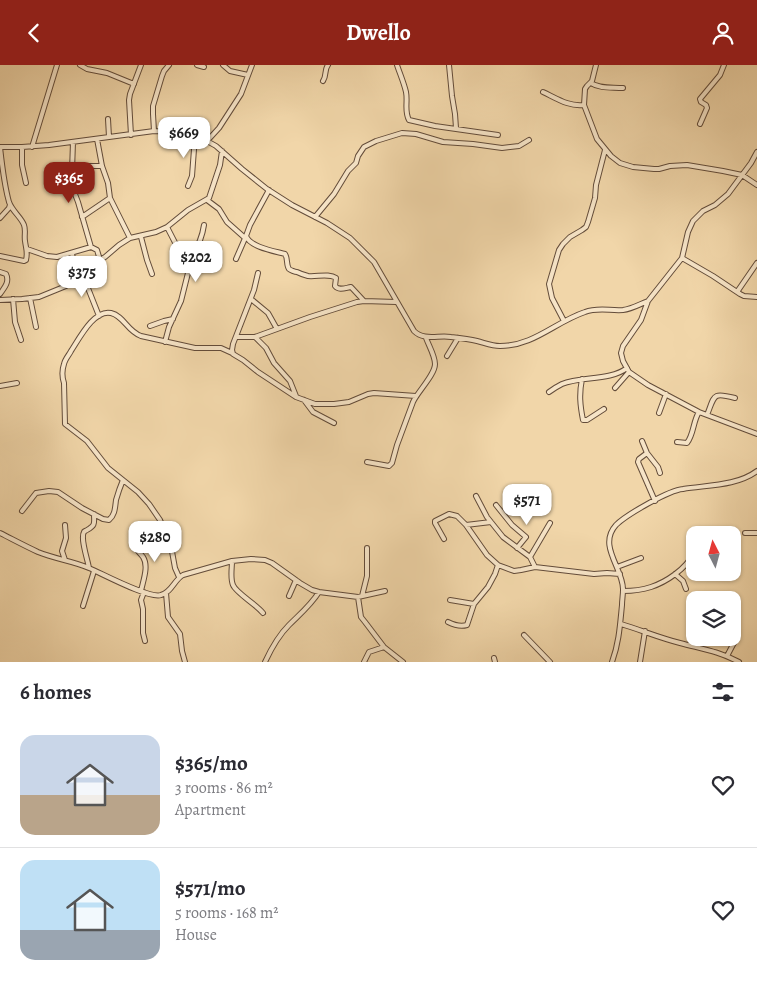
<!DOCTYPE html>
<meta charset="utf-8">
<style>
body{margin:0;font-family:Alegreya,serif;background:#f7f7f7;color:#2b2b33;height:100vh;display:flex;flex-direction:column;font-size:19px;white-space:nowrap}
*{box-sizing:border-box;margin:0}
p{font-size:16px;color:#7c7c81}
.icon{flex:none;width:28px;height:28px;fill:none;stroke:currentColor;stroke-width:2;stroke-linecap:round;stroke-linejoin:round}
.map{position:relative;height:597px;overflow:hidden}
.drawer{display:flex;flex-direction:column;background:#fff;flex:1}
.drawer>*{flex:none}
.needle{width:32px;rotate:354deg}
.controls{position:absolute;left:686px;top:461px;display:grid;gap:10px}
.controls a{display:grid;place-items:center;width:55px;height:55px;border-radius:10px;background:#fff;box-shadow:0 1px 4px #0004;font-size:25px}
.price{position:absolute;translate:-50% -42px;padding:0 11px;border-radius:10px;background:#fff;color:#222;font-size:16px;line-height:32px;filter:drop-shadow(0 1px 2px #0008)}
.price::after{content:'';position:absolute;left:50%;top:30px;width:15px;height:11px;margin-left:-8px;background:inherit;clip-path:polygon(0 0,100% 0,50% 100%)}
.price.active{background:#8f2418;color:#fff}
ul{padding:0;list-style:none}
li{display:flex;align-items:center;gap:15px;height:125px;padding:0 20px}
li+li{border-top:1px solid #e1e1e2}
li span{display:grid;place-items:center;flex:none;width:140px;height:100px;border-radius:15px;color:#555}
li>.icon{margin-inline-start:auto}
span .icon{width:60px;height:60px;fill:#fffc;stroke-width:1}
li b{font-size:21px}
h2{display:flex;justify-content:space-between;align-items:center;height:60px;padding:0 20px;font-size:21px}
header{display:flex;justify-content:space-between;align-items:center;height:65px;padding:0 20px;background:#8f2418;color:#fff;font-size:22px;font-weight:700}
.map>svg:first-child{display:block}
</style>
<header><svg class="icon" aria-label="back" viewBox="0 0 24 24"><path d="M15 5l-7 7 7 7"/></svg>Dwello<svg class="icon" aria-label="person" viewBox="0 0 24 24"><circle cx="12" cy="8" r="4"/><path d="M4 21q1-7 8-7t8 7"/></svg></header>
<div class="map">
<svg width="757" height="597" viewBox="0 0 757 597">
<rect width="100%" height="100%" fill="#f1d6a9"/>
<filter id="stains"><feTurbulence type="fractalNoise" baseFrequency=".004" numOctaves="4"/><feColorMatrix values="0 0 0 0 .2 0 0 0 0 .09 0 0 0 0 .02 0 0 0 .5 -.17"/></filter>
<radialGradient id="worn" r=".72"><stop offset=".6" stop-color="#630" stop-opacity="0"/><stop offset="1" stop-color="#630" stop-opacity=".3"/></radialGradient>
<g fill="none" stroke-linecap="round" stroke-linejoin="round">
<g stroke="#634c3a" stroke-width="6">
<path id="minor" d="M80 0 87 4 107 8 134 19
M197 0 204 2
M223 0 230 6 248 10
M397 0C400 9 404 18 406 27 408 37 404 46 409 55L435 61 498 70
M449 0 452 31 455 49 456 63
M596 0 592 16 587 21 585 24 584 40 597 74 611 91 620 98 633 102 654 104H659L670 101 687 100 723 106 742 110 757 120
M323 16C327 10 324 5 328 0
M591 18C600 24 612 22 623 23
M543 27C556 33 569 42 584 40
M108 54 109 72
M700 59 707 43 706 40 701 37 700 34 720 10 724 0
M154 66 153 49V41L162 11 164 6 169 0
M131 70 129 35 130 29 141 0
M97 74 102 101 108 118 110 133 130 173
M207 76 219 63 241 29 252 0
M73 77 72 106 73 124 78 137 91 182 97 185 100 195
M0 82H22L49 80 154 66 175 67 195 71 207 76 216 81 242 104 267 124 292 140 327 158 350 173 374 197 414 266C424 276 438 270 451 272 460 273 469 274 477 276 485 278 492 281 500 281 534 281 555 257 585 247 598 242 610 246 623 245 632 244 640 239 648 236
M0 82C2 100 4 119 9 137 12 146 21 152 24 160 26 165 24 171 25 176 26 184 28 187 26 195L24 196 0 191
M22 82V100L26 118
M32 82 57 0
M757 87 751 98 728 129 715 140 703 146 693 156 688 167 682 193 648 236 641 255 623 281 621 288 623 296 629 307 648 320 699 347 757 369
M72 102 85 101H102
M188 121 192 111 195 71
M269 125 250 160 246 171C250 182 274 186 285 189 288 193 286 200 289 204 290 205 295 207 297 207 301 209 304 210 308 211 317 212 329 208 336 213L335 221C339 226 345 223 351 222L364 236
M207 135 219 144 227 157 245 173
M82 152 110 133
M315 152 334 129 348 106 356 98 358 91 364 82 376 76 402 68 416 69 443 77 473 79 502 83 519 81 529 75
M0 153 9 143 10 140
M141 172 147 195 152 209
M27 184 47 191 57 192 91 182
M72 188 73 194 82 207
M682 193 713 211 740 229 744 231 757 232
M236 194 246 171
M186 200C195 188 202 174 204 160
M0 207 6 209C10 217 4 223 0 229
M82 208 99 251
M258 208 254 225 233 279 232 285 233 289 243 295 258 307 296 332 315 339H334L349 337 368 329 374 328 416 331
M737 227 757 198
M30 233 36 262
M13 234 15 257 21 275
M251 234 268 248 277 264
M0 235 22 234 39 232 66 221 93 199 105 192 119 180 130 173 156 167 167 162 188 145 209 133 220 100 222 86
M564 256 552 233 549 219 559 185 563 179 570 172 582 165 586 162 588 157 595 133 596 120 605 85
M150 261 164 256 173 254
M237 272H255L310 252 357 237 364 236 396 237
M255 272 266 283 274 298 290 316 296 331
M165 277 169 262 181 236 188 208 184 195 167 162
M447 291 458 273
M582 314C579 329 580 340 583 355H587L604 344
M0 321 17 318
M615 323 629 307
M549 327C553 324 558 321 562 319 581 311 610 316 627 303
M304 335 313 347 334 358
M659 348 666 329
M707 350C715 330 712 327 735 333
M642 376 647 388 658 402 660 408
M677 377 687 378C694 369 693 356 699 347
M647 388 639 394 638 397 655 436
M367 397 389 401 392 398 397 380 413 337C418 326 435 310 435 299 435 291 429 281 426 273
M476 431 487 452 503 472 530 492 535 502
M496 440 512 460 526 472 517 483
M22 446 36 428 49 426 58 427 82 443 103 454 109 455C115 450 115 443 116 435 118 428 120 422 123 415
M466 460 491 457
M0 468C12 474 25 481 38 487 55 494 73 496 89 503 103 509 149 534 161 530 172 527 174 515 183 510L232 496 251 494 265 495 272 498 300 518 312 525 319 527 358 532 385 526
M139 468 135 477V482C137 486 140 488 143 492 149 501 143 516 141 526
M745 468H757
M444 474 435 458V456L449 449 457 451 466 460 487 490 498 500 514 506 521 505 535 502 594 509 607 508 620 509
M530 492 550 458
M65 495 62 486 66 473 65 460
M232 496C232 504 230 513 233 520 236 528 256 539 263 548
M617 502 641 493
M89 503C88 496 80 473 84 467 84 466 86 466 87 465 96 460 94 458 94 449
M675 509 683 516 686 524
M179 512 175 503 171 481 160 455 149 439 138 427 108 403 87 376 65 359 64 318C62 312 62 305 64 299 65 294 69 290 71 286 79 274 94 244 111 248 124 251 127 266 141 271L195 283H221L232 288
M623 526C633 526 642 525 651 522 666 517 686 504 693 489
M144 527 141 535 143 544V568L145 576
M166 528 168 552 180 569 182 586 185 597
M289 531 296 515
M362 531 367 511V483
M358 532 361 552 365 557 384 582 403 597
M450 535 474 539
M83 541 94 506
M448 557C454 560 460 562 467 560L474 539 488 522 495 509 498 500
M621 559C641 565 660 573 680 578 702 584 718 586 739 597
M524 570 550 597
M690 580 695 566
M727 591 737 572
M494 593 495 597
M265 597C271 584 279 570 289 560 300 549 311 540 319 527
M364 597 369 587 384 582
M612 597C619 578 620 560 622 540 622 535 623 530 623 525 624 504 597 481 616 460 626 450 669 425 683 424 707 420 737 421 757 406
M640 597 645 566"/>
</g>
<use href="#minor" stroke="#f6e4c7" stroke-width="4"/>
</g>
<rect width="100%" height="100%" filter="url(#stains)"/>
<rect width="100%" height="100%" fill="url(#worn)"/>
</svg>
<div class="controls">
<a><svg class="needle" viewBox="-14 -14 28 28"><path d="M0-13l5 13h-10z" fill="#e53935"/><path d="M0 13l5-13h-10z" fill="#7c7c81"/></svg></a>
<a><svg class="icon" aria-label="layers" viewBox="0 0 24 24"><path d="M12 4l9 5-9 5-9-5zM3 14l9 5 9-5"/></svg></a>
</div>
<b class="price" style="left:184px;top:94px">$669</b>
<b class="price active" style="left:69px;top:139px">$365</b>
<b class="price" style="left:196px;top:218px">$202</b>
<b class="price" style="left:82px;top:233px">$375</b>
<b class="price" style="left:527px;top:461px">$571</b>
<b class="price" style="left:155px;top:498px">$280</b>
</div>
<section class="drawer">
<h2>6 homes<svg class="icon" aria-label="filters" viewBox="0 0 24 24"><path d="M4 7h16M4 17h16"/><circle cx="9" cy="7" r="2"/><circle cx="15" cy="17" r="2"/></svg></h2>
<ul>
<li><span style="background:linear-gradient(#c9d6e8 60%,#b9a48a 0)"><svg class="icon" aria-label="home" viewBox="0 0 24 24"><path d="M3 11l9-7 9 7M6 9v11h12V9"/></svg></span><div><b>$365/mo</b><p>3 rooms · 86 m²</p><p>Apartment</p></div><svg class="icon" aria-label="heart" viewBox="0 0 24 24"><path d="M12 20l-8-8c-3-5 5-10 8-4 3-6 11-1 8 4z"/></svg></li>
<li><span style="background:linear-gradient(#bfe0f5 70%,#9aa5b1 0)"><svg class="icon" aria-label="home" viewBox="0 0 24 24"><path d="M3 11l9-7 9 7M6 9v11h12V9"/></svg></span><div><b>$571/mo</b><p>5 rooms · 168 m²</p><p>House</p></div><svg class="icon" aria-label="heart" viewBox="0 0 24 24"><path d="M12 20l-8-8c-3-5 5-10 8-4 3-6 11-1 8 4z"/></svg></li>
</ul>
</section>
